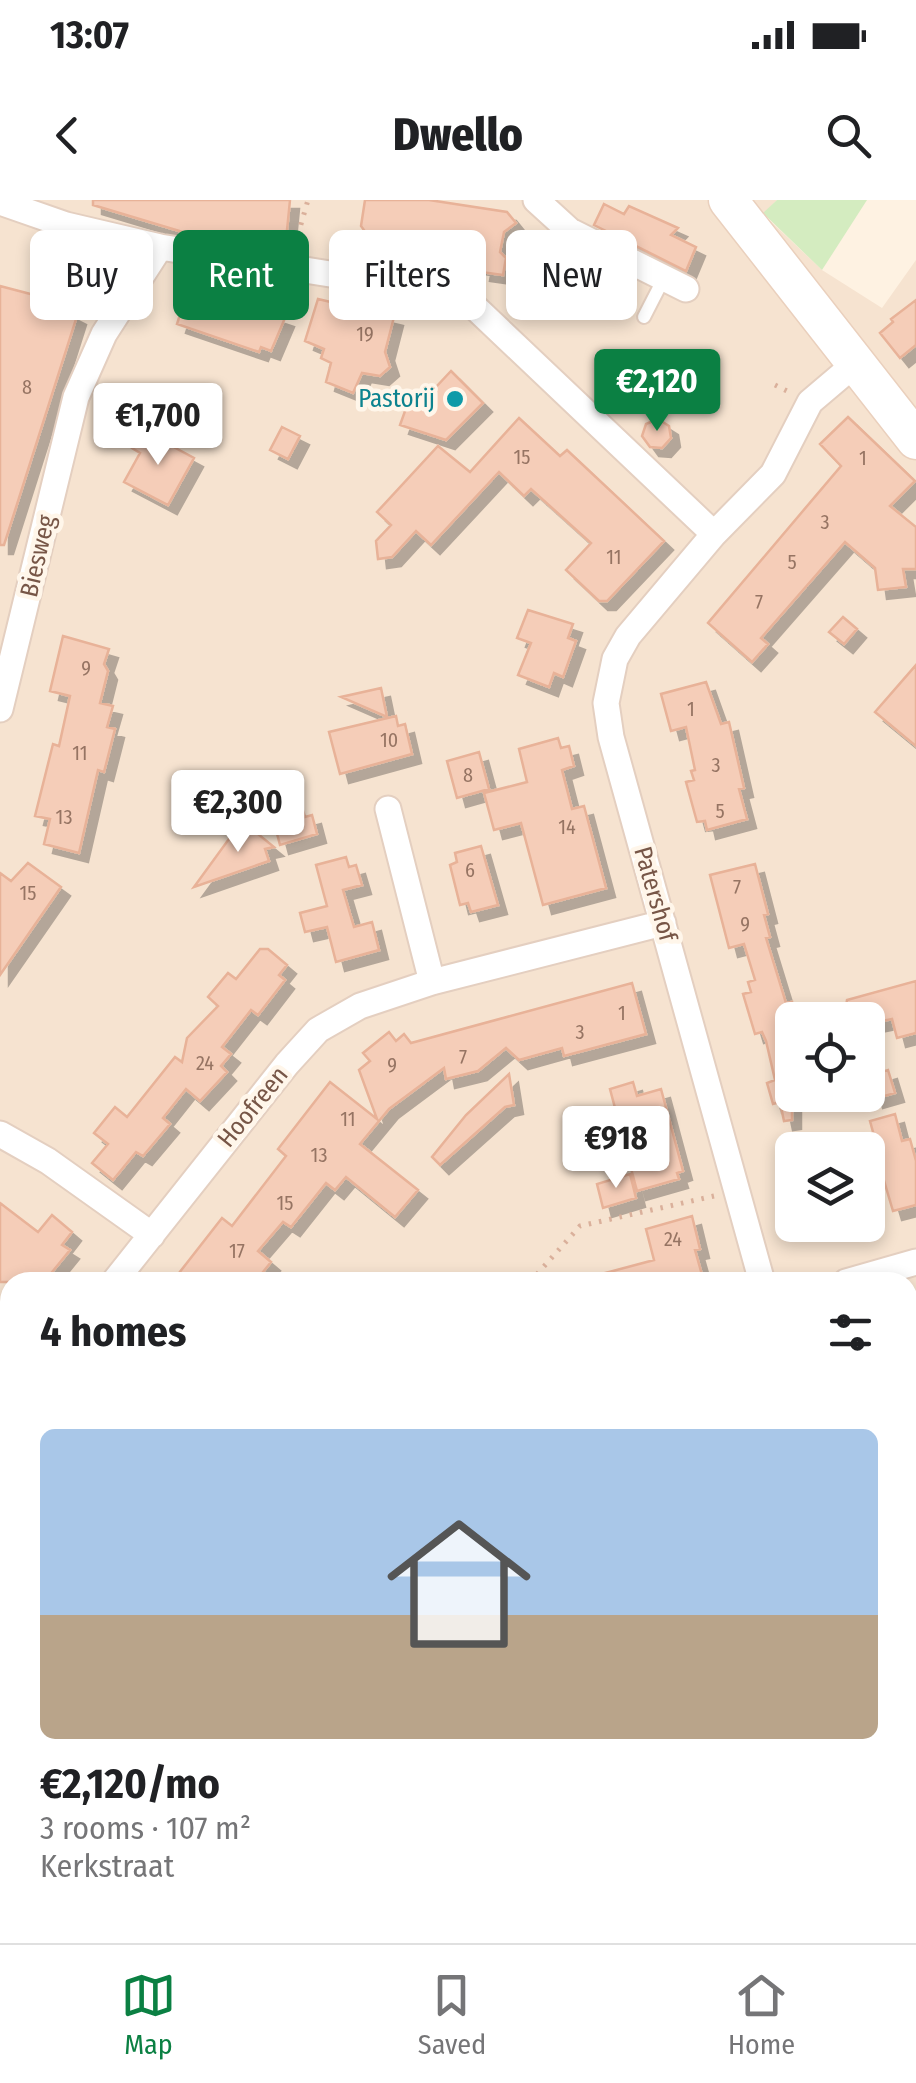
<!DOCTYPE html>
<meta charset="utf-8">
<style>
body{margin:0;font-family:"Fira Sans Condensed",sans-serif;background:#f6f6f6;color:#202124;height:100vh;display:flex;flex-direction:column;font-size:38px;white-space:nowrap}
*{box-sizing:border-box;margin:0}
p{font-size:32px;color:#757577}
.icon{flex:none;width:55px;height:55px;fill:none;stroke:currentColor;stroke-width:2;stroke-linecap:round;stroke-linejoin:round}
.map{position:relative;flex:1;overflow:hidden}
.panel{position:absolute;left:0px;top:1072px;width:918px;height:672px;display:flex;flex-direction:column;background:#fff;border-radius:30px 30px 0 0;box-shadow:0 5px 15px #0003}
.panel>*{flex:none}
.top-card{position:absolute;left:30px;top:30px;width:858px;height:90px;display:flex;gap:20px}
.buttons{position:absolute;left:775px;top:802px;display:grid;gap:20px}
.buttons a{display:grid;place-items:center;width:110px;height:110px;border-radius:15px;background:#fff;box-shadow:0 5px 15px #0003;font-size:50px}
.price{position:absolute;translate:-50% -85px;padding:0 22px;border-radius:10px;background:#fff;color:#222;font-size:32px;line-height:65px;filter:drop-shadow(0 2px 5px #0008)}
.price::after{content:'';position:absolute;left:50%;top:60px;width:30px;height:22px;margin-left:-15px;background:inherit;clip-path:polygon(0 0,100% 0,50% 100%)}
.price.active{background:#0b8043;color:#fff}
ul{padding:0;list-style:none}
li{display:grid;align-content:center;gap:20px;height:530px;padding:0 40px}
li span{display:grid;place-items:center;height:310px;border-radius:15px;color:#555}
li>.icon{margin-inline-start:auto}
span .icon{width:180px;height:180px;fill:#fffc;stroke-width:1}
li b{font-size:42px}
h2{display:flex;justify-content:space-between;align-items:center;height:120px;padding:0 40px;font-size:42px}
.tag{padding:0 35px;border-radius:15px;background:#fff;box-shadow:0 5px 15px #0003;font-size:35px;line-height:90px}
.tag.active{background:#0b8043;color:#fff}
.status{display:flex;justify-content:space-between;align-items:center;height:70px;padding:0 50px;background:#fff;direction:ltr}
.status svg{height:28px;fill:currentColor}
header{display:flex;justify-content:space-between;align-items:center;height:130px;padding:0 40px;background:#fff;font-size:45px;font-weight:800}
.dock{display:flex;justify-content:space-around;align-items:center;height:140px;border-top:2px solid #e0e0e0;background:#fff;font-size:28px;color:#757577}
.dock a{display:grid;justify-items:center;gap:5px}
.dock .active{color:#0b8043}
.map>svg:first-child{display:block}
</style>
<div class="status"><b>13:07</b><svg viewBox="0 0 49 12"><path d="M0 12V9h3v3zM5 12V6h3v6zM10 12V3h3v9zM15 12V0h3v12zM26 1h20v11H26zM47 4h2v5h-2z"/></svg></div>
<header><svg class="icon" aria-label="back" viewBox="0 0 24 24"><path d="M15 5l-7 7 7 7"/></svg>Dwello<svg class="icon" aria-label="search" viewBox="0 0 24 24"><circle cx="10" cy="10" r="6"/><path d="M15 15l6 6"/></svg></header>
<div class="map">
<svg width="916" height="1743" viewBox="0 0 916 1743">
<defs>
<filter id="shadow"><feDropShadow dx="9" dy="9" stdDeviation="0" flood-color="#0004"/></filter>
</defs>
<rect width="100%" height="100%" fill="#fef2e2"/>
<path fill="#f6e3d0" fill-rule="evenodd" d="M0 0H777L763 14 822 70 882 108 916 60V1743H0ZM792 820H868V895H792ZM792 950H868V1025H792ZM10 1082H908V1735H10Z"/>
<path fill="#d4ecc0" d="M777 0H867L822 70 763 13Z"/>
<path fill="#f5cdb8" stroke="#e8b298" stroke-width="2.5" filter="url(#shadow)" d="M93 0H290L287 30 284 31 280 50 196 36 93 5Z
M365 0H429L507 12 516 23 504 32 500 52 506 58 503 75 481 72 482 66 420 57 419 63 394 59 382 53 377 38 369 37 361 26Z
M604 4 624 14 629 6 678 28 671 35 696 47 686 71 594 25Z
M62 44 120 57 112 91 107 100 54 83Z
M0 86 38 96 77 116 4 345H0Z
M189 86 285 118 271 151 261 147 259 152 177 124Z
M318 99 394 117 385 152 390 167 380 176 362 173 353 193 326 182 331 163 321 158 324 149 305 141Z
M916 100V145L900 158 880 133 893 122 891 119Z
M451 171 483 203 446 240 400 225 409 200 420 204Z
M848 217 915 281 890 306 916 327V369H903L906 387 878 390 875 368 845 342 761 438 768 444 752 462 708 423 841 266 820 244Z
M519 218 560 256 567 250 664 341 607 401H599L566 370 591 343 531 289 524 296 499 272 431 345 416 331 392 357 378 359 376 341 391 325 377 312 438 246 470 272Z
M658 219 669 226 671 238 662 248 650 247 642 236 646 224Z
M282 227 300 236 288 259 270 250Z
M142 230 194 258 168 305 124 282 140 253 132 248Z
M528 410 573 424 568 438 576 441 563 477 554 473 549 487 518 475 531 443 517 438Z
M843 417 857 429 844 444 829 432Z
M63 436 109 449 104 464 108 471 100 503 113 506 107 527 115 529 104 572 98 570 79 653 44 644 50 619 35 616 53 544 59 546 70 496 50 491Z
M916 465V546L875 512Z
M706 482 721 524 729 522 744 588 739 589 747 619 707 630 705 621 697 622 686 582 694 580 691 571 695 570 686 527 671 531 661 494Z
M381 488 387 517 341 497Z
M396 516 398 526 405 524 412 554 340 574 329 532Z
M558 538 561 548 569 546 574 566 562 570 572 609 584 606 606 688 543 705 521 623 494 630 484 593 527 582 519 549Z
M479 552 489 589 457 598 447 561Z
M302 607 305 617 312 615 317 634 280 645 272 615Z
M242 621 274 647 265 649 269 661 194 687Z
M481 646 498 705 471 712 468 703 460 705 450 665 457 662 455 653Z
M346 657 349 667 356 665 362 685 343 690 354 727 372 722 379 750 336 762 327 727 305 732 300 713 327 706 316 665Z
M28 663 61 687 0 775V673L11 681Z
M755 664 768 714 764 715 770 737 766 738 786 803 792 802V920L784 921 780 902 773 904 767 883 775 880 766 841 762 832 755 834 743 794 751 792 748 782 755 780 744 744 729 748 710 675Z
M260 749H268L287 765 279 775 285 780 258 815 251 810 222 847 231 854 221 866 227 872 200 901 186 889 163 918 170 924 143 956 136 952 113 980 92 963 108 944 94 933 115 907 127 917 175 857 182 862 187 838 218 806 208 797 228 773 236 779Z
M916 781V833L897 838 892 819 868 824V820H844L847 800Z
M632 783 646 834 564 856 562 848 519 860 506 848 478 871 446 879 444 868 389 909 360 944 418 990 395 1017 346 977 335 990 326 983 291 1027 283 1022 258 1051 271 1062 255 1082H172L222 1018 232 1026 286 956 278 949 330 882 377 919 359 870 370 861 363 853 389 832 396 841 404 834 411 843Z
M888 870 895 893 874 899 868 876Z
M509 874 514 905 505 907 440 965 432 957 466 915Z
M633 882 637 896 661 889 683 971 677 973 679 979 637 991 610 889Z
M895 914 902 941 910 939 916 961V1005L893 1011 870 933 873 932 870 921Z
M630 974 636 998 603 1008 597 984Z
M0 1003 38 1032 52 1015 72 1032 62 1045 70 1050 44 1082H0Z
M692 1016 700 1049 695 1050 704 1082H595L594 1076 654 1060 646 1029Z"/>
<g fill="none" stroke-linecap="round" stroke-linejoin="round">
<g stroke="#e4cfc0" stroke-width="16">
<path id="lane" d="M644 117 664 78"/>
</g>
<g stroke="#e4cfc0" stroke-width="29">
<path id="street" d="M536 0 570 31 686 89
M0 2 66 25 160 47 462 95 714 334
M0 509 76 197 104 134 160 47
M388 609 432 782
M0 934 48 961 152 1035
M114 1082 287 864 318 830 360 806 432 782 663 723
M762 1082 611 537 606 503 615 459 628 436 714 334 773 274 810 202 856 163
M846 1082 916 1062
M0 1250 10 1232
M0 1558 10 1563
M908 1626 916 1611
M0 1636 10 1613
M234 1735 239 1743
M863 1743 865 1735"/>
</g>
<g stroke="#ead0bd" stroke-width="41">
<path id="secondary" d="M728 0 916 240"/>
</g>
<path stroke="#dab09b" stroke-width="5" stroke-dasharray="2.5 8" stroke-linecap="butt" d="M295 45 308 0
M775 185 789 192
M530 1082 580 1026 714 996"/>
<use href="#lane" stroke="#fff" stroke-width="12"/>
<use href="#street" stroke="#fff" stroke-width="25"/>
<use href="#secondary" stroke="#fff" stroke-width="38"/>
</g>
<circle fill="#0f9aa8" stroke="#fff6ea" stroke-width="4" cx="455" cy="199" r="10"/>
<g text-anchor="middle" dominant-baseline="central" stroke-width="9" stroke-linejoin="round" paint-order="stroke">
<g font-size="20" fill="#967463">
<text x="365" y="134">19</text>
<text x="27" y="187">8</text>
<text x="522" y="257">15</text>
<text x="863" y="258">1</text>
<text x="825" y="322">3</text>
<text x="614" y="357">11</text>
<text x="792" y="362">5</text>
<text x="759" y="402">7</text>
<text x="86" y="468">9</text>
<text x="691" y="509">1</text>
<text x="389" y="540">10</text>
<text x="80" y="553">11</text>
<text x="716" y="565">3</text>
<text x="468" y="575">8</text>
<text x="720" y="611">5</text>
<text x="64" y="617">13</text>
<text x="567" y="627">14</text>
<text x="470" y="670">6</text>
<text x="737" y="687">7</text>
<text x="28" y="693">15</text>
<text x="745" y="724">9</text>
<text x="622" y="813">1</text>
<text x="580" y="832">3</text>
<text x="463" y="857">7</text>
<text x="205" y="863">24</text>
<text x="392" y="865">9</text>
<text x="348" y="919">11</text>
<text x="319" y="955">13</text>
<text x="285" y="1003">15</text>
<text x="673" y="1039">24</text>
<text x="237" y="1051">17</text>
</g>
<g font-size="25" fill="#0d838f" stroke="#fff6ea" text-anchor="end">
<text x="435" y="199">Pastorij</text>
</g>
<g font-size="25" fill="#775647" stroke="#fff6ea">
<text transform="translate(38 356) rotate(-77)">Biesweg</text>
<text transform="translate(655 694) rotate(74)">Patershof</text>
<text transform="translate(253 907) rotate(-51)">Hoofreen</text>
</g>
</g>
</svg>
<div class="buttons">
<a><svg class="icon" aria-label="locate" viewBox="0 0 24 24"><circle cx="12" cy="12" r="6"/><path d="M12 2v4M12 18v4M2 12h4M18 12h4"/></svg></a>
<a><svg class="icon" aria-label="layers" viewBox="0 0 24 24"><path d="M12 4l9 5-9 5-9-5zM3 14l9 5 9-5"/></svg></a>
</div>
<b class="price active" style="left:657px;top:234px">€2,120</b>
<b class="price" style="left:158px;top:268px">€1,700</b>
<b class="price" style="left:238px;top:655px">€2,300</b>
<b class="price" style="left:616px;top:991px">€918</b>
<div class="top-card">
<a class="tag">Buy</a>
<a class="tag active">Rent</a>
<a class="tag">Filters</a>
<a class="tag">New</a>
</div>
<section class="panel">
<h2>4 homes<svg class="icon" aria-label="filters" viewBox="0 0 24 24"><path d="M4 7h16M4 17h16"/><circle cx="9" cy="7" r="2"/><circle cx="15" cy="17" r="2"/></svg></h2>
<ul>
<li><span style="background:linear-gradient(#a9c7e8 60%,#b9a48a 0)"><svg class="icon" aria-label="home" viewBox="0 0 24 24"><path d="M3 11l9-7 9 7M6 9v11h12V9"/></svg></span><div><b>€2,120/mo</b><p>3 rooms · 107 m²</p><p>Kerkstraat</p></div></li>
</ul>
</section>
</div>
<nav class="dock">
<a class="active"><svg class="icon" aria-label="map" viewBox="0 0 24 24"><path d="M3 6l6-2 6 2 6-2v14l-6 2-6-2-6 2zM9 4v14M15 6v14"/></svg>Map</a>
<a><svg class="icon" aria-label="saved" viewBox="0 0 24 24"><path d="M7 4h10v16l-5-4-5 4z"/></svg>Saved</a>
<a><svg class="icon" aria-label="home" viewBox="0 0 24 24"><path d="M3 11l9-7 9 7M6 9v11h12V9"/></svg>Home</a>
</nav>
